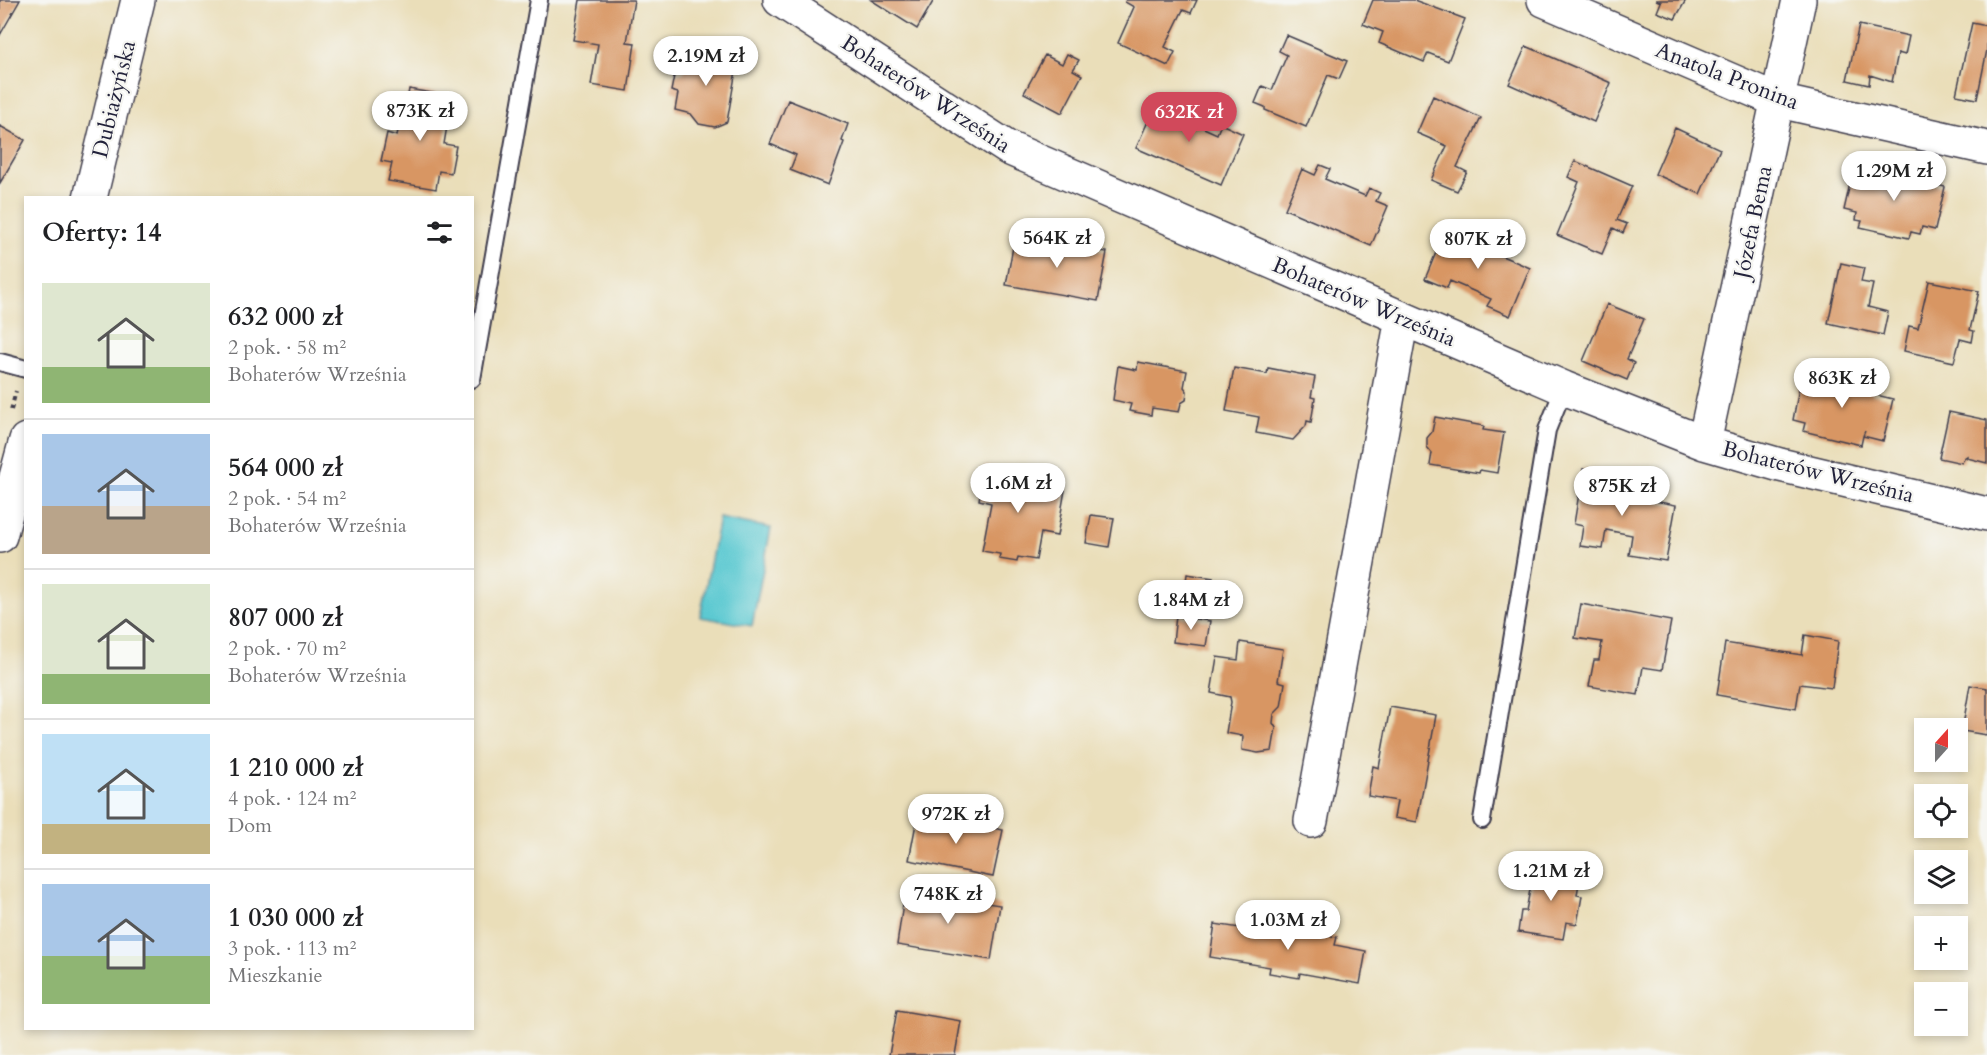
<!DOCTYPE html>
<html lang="pl">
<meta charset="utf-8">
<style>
body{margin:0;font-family:Cardo,serif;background:#f6f6f6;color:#202124;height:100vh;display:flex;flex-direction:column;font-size:22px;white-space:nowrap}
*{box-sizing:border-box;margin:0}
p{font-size:20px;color:#757577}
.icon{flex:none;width:33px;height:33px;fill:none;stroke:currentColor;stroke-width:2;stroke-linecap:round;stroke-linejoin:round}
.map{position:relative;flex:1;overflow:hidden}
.side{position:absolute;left:24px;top:196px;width:450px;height:834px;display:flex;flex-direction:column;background:#fff;border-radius:0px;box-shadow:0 3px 9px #0003}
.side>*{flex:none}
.needle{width:39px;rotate:21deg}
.buttons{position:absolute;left:1914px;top:718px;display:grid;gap:12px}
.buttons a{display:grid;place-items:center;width:54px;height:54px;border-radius:0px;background:#fff;box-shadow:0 3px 9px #0003;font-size:30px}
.price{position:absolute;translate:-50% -51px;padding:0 14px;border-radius:21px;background:#fff;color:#222;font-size:20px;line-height:39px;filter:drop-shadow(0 2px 3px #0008)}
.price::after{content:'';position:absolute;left:50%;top:36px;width:18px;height:14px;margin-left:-9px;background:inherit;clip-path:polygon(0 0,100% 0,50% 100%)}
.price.selected{background:#d1495b;color:#fff}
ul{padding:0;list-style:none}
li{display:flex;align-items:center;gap:18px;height:150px;padding:0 18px}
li+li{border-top:2px solid #e0e0e0}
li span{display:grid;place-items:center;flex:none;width:168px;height:120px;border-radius:0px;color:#555}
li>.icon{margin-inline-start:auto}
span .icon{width:72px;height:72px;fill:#fffc;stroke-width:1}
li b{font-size:26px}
h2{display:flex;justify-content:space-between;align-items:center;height:72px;padding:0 18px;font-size:26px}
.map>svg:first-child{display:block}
</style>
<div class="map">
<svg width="1987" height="1055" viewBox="0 0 1987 1055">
<rect width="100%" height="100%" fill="#f6f6f2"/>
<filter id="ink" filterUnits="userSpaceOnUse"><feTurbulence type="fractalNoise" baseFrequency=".0167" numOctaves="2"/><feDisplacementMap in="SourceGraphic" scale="12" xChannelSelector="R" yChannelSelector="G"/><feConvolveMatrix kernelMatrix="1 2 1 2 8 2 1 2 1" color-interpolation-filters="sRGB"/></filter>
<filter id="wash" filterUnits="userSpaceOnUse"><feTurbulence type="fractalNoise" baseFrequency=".008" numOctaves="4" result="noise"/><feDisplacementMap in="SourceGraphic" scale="24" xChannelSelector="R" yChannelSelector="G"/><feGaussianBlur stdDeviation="1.35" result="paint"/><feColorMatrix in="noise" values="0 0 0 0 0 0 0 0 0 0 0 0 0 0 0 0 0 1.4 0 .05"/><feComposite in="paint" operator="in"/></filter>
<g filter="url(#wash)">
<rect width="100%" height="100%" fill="#eadeb9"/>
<path fill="#5cc9d1" stroke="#3f7686" stroke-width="1.5" d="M719 518 771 528 752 626 700 617Z"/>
<g id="blocks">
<path fill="#d89663" d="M0 0H20L0 35Z
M580 0H634L627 42 635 43 628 91 591 85 598 44 573 40Z
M871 0H934L917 29Z
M1126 0H1197L1191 13 1183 10 1165 47 1175 52 1168 66 1118 43 1134 7 1125 2Z
M1373 0H1414L1465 19 1448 61 1428 53 1424 62 1379 43 1383 32 1363 24Z
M1656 0H1686L1675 19 1657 12 1661 2Z
M1972 23 1987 26V50L1977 99 1956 95Z
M1859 25 1909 36 1905 55 1898 53 1892 82 1870 75 1869 85 1847 80Z
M1286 35 1347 61 1339 79 1328 75 1306 127 1265 110V107L1255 103 1262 86 1272 90 1287 55 1279 51Z
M690 43 709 47 707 58 718 60V56L738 59 727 122 715 127 699 124 691 114 675 110 678 93 671 91 674 76 684 72Z
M1526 46 1611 83 1594 122 1509 84Z
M1067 54 1079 60 1073 70 1082 75 1062 113 1024 93 1045 55 1062 64Z
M409 89 449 96 444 125 447 126 444 144 456 146 451 173 439 171 436 189 388 181 392 163 381 161 387 133 397 136 400 118H404Z
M1433 96 1481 118 1457 167 1467 172 1457 191 1431 180 1447 146 1417 133Z
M1159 97 1179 106 1175 115 1217 134 1221 124 1243 134 1221 185 1136 148Z
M788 100 848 124 842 141 844 142 828 185 790 170 796 155 770 144Z
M0 126 25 140 0 183Z
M1675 128 1720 149 1700 194 1655 174Z
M1575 161 1632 186 1617 220 1627 224 1623 233 1613 228 1602 254 1557 235 1579 182 1568 177Z
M1870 162 1878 164 1877 171 1916 180 1917 174 1931 177 1930 183 1945 187 1935 230 1922 227 1920 234 1911 232 1909 238 1860 227 1862 221 1856 220 1857 213 1844 210 1854 166 1868 170Z
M1320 165 1330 169 1325 179 1365 196 1369 188 1380 193 1376 201 1388 206 1371 246 1285 209 1302 169 1315 175Z
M1445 231 1468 241 1472 232 1492 241 1488 250 1530 268 1510 316 1487 306 1491 299 1471 290 1450 281 1447 288 1425 279Z
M1015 236 1039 241V245L1059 248 1060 244 1107 252 1098 301 1006 285Z
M1841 263 1864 268 1861 282 1873 284 1868 307 1888 312 1883 335 1828 323Z
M1929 281 1979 291 1970 330 1974 331 1972 342 1960 339 1954 362 1904 351 1909 326 1918 328Z
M1607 304 1644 319 1627 359 1634 363 1627 380 1583 361Z
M1138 362 1187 371 1184 387 1187 391 1186 400 1181 403 1179 412 1152 408 1151 415 1129 411 1131 404 1113 400 1118 366 1137 370Z
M1234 368 1267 374 1268 368 1315 377 1311 397 1315 398 1311 422 1307 421 1306 426 1293 440 1256 433 1259 417 1226 411Z
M1818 373 1874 386 1872 394 1893 399 1883 441 1863 436 1865 431 1863 436 1861 445 1803 431 1805 423 1793 420 1801 377 1816 381Z
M1949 412 1987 420V463L1967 458V456L1964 458 1962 463 1939 458Z
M1435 417 1484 426 1483 430 1504 433 1497 473 1480 470 1479 473 1430 465 1432 453 1427 447V438L1432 432Z
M985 466 1028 473 1026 483 1065 490 1057 536 1041 533 1036 560 1018 557 1017 562 999 559 1000 554 982 551 991 503 979 500Z
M1583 469 1620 476 1616 494 1676 505 1666 561 1629 555 1632 535 1606 530 1603 549 1580 546 1583 526 1574 524Z
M1091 515 1114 518 1109 547 1086 543Z
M1187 574 1213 578 1210 601 1184 597Z
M1581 604 1671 621 1662 670 1643 667 1638 695 1589 686 1594 660H1599L1602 642 1575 638Z
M1176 616 1210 621 1206 646 1173 642Z
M1805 635 1838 641 1832 688 1800 684 1796 709 1717 695 1725 643 1802 655Z
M1240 642 1283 649 1278 681 1285 683 1281 707 1274 714 1273 723 1276 728 1272 751 1258 753 1242 750 1243 736 1226 733 1231 702 1230 697 1211 693 1217 657 1238 660Z
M1970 685 1987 688V735L1962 731Z
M1390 707 1436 715 1417 822 1394 818 1397 801 1368 796 1373 766 1379 768Z
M918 813 1003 830 993 877 909 860Z
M1535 863 1581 871 1577 895 1582 896 1577 924 1566 922 1563 939 1518 932 1521 911H1526Z
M905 890 1000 905 991 960 897 945Z
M1279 917 1292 923 1308 922 1307 932 1337 937 1335 945 1366 951 1360 984 1300 973 1299 978 1269 973 1270 967 1210 957 1215 924 1246 929 1248 921 1276 926Z
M897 1010 961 1021 955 1055H889Z"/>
</g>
</g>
<g filter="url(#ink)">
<use href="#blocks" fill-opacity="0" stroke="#403e4e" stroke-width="1.5"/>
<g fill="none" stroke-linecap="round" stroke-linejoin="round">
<g stroke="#403e4e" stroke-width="20">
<path id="lane" d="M0 362 26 369
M472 379 539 0
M1482 820 1547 430 1564 388"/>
</g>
<g stroke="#403e4e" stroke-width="36">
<path id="street" d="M780 0 1008 148 1564 388 1704 443 1780 465 1987 514
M1544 0 1779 101 1987 148
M1704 443 1799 0
M1311 821 1402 318"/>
</g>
<g stroke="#403e4e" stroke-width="36">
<path id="secondary" d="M90 198 138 0
M0 536 26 440"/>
</g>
<path stroke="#403e4e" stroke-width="4" stroke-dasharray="4.5 4.5" stroke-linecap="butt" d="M11 410 16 391"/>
<use href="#lane" stroke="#fff" stroke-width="16"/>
<use href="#street" stroke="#fff" stroke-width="33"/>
<use href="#secondary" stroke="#fff" stroke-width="33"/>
</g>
</g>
<g text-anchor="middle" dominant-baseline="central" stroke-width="4.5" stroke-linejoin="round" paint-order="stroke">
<g font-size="22" fill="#22223b" stroke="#f6f6f2">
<text transform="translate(1727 76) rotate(21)">Anatola Pronina</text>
<text transform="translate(926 94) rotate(33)">Bohaterów Września</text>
<text transform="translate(114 99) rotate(-76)">Dubiażyńska</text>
<text transform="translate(1753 222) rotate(-78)">Józefa Bema</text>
<text transform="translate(1364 302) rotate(23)">Bohaterów Września</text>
<text transform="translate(1818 472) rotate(14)">Bohaterów Września</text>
</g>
</g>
</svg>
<div class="buttons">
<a><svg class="needle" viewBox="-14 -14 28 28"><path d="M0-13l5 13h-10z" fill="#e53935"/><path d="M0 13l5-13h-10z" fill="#757577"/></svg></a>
<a><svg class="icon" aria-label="locate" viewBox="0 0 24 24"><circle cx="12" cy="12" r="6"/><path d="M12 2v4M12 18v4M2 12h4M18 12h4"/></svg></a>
<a><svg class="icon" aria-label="layers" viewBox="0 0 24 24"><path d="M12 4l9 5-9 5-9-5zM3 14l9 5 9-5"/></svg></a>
<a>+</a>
<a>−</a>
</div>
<b class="price" style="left:706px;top:87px">2.19M zł</b>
<b class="price" style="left:420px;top:142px">873K zł</b>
<b class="price selected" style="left:1189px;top:143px">632K zł</b>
<b class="price" style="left:1894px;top:202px">1.29M zł</b>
<b class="price" style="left:1057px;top:269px">564K zł</b>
<b class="price" style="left:1478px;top:270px">807K zł</b>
<b class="price" style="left:1842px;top:409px">863K zł</b>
<b class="price" style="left:1018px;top:514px">1.6M zł</b>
<b class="price" style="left:1622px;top:517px">875K zł</b>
<b class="price" style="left:1191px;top:631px">1.84M zł</b>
<b class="price" style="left:956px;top:845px">972K zł</b>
<b class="price" style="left:1551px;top:902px">1.21M zł</b>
<b class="price" style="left:948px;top:925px">748K zł</b>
<b class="price" style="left:1288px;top:951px">1.03M zł</b>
<section class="side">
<h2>Oferty: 14<svg class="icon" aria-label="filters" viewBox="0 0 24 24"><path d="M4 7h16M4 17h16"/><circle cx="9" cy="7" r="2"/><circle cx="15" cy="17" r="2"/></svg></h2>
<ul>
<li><span style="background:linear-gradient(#dfe7d0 70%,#8fb573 0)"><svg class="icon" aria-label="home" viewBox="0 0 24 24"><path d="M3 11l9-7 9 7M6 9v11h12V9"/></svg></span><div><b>632 000 zł</b><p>2 pok. · 58 m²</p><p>Bohaterów Września</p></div></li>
<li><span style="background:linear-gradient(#a9c7e8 60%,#b9a48a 0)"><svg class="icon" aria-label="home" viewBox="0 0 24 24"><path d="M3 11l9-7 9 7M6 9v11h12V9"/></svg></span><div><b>564 000 zł</b><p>2 pok. · 54 m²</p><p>Bohaterów Września</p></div></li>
<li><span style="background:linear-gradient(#dfe7d0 75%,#8fb573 0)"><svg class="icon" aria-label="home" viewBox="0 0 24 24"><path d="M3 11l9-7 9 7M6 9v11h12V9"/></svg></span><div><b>807 000 zł</b><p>2 pok. · 70 m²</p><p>Bohaterów Września</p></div></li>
<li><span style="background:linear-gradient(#bfe0f5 75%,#c2b280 0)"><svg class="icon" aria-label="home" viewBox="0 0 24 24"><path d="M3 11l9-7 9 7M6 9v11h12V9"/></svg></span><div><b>1 210 000 zł</b><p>4 pok. · 124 m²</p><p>Dom</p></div></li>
<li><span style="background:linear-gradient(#a9c7e8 60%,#8fb573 0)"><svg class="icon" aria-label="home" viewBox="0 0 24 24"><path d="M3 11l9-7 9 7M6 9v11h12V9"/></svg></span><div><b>1 030 000 zł</b><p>3 pok. · 113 m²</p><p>Mieszkanie</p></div></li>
</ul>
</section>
</div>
